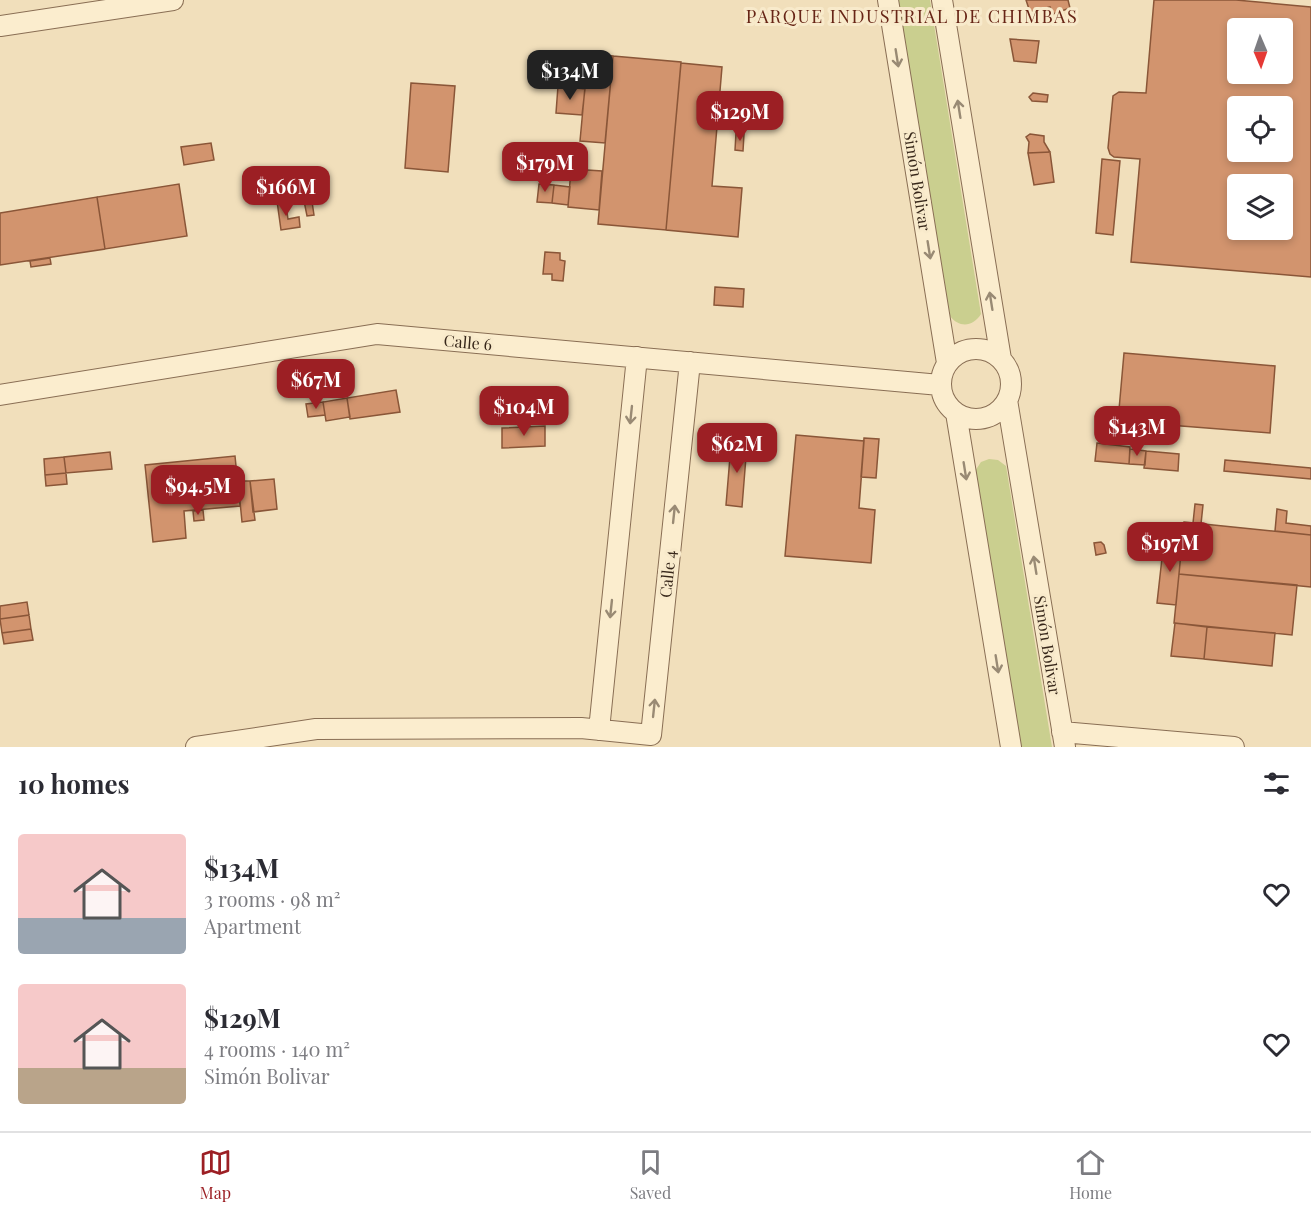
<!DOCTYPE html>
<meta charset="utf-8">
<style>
body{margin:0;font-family:"Playfair Display",serif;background:#f7f7f7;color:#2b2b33;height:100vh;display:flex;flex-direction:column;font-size:22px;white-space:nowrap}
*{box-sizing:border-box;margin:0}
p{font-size:20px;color:#7c7c81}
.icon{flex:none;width:33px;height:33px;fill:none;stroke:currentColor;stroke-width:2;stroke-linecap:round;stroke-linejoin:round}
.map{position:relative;height:747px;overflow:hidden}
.sheet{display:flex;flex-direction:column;background:#fff;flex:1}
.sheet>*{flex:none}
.needle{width:39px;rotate:178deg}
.controls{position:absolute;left:1227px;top:18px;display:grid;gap:12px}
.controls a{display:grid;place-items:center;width:66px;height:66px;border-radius:6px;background:#fff;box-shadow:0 3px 9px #0003;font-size:30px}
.price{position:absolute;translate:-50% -51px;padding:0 14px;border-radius:12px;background:#9c1f24;color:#fff;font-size:20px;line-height:39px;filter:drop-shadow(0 2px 3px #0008)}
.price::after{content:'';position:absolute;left:50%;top:36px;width:18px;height:14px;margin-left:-9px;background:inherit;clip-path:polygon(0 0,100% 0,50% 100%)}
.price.on{background:#222;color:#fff}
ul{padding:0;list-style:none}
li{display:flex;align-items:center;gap:18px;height:150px;padding:0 18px}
li span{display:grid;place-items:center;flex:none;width:168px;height:120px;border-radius:6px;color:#555}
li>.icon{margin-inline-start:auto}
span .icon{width:72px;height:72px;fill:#fffc;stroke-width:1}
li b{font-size:26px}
h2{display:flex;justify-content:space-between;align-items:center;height:72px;padding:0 18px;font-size:26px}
.menu{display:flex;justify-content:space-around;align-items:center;height:84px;border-top:2px solid #e1e1e2;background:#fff;font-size:16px;color:#7c7c81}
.menu a{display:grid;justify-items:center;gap:3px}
.menu .on{color:#9c1f24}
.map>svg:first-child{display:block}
</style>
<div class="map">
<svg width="1311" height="747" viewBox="0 0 1311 747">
<rect width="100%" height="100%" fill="#f1dfbb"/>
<path fill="#cacf8f" d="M898 0H930L981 314C973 327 959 328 950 316Z
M989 459 998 460 1006 466 1052 747H1020L975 471 981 462Z"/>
<path fill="#d2946e" stroke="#8a5638" stroke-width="1.5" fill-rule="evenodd" d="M1026 0H1068L1070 8 1053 14 1050 7 1030 12Z
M1154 0H1236L1311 7V277L1131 262 1140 159 1114 157 1110 154 1108 148 1113 96 1119 92 1146 93ZM1238 28H1282V74H1238ZM1238 106H1282V152H1238ZM1238 184H1282V230H1238Z
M1010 39 1039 41 1036 63 1014 61Z
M588 54 613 56 605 143 580 141Z
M613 56 681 62 666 230 598 224Z
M681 63 722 67 712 186 742 188 738 237 666 230Z
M411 83 455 86 448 172 405 168Z
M558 86 585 89 582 115 556 113Z
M1033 93 1048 95 1047 102 1032 101 1029 97Z
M736 133 744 134 743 151 735 150Z
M1030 134 1044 136V142L1050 152 1028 153 1029 142 1026 137Z
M211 143 214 160 184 165 181 147Z
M1050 152 1054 182 1034 185 1028 153Z
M1102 159 1120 161 1113 235 1096 233Z
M571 169 602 171 599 210 568 207Z
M302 179 303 186 283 189 282 182Z
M179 184 187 236 105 249 97 197Z
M539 184 554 185 552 203 537 202Z
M554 185 570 187 568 205 552 203Z
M311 195 314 215 307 216 303 196Z
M97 197 105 249 0 265V213Z
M285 199 288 219 299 217 300 227 281 230 277 201Z
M545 252 560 253V260L565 261 563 281 552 280V274H543Z
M50 258 51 264 31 267 30 261Z
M715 287 744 289 743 307 714 305Z
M1124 353 1275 366 1270 433 1118 421Z
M396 390 400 412 350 419 347 398Z
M347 398 350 417 326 421 323 402Z
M323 402 325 415 308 417 306 404Z
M545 426V446L502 448V428Z
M796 435 864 441 859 508 875 510 871 563 785 556Z
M864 438 879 439 876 478 861 477Z
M735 439 743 440V443L747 444 742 507 726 505 731 445H734Z
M1097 443 1130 447 1129 464 1095 461Z
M1130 449 1146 451 1145 465 1129 464Z
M1146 451 1179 454 1178 471 1144 468Z
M110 452 112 469 66 473 64 457Z
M235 456 240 506 184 511 186 538 153 542 145 465Z
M64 457 66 473 45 475 44 459Z
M1225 460 1311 468V479L1224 471Z
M66 473 67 484 46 486 45 475Z
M274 479 277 509 253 512 250 481Z
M238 481H250L255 520 242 522Z
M1195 504 1203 505 1201 524 1193 523Z
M1277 509 1287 511 1286 523 1311 526V535L1275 531Z
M203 510 204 520 194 521 193 511Z
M1184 522 1311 535V587L1179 574Z
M1164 540 1182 542 1176 605 1157 603Z
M1101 542 1104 545 1106 553 1096 555 1094 543Z
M1179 574 1297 585 1292 635 1174 623Z
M27 602 29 615 0 619V606Z
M29 615 31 629 2 633 0 619Z
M1175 623 1207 627 1204 659 1171 656Z
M1207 627 1275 633 1272 666 1204 659Z
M31 629 33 640 4 644 2 633Z"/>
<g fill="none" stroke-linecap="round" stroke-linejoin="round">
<g stroke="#896e54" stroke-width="22">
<path id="street" d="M888 0 947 363
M942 0 1001 359
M0 26 173 0
M941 384a35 35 0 1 1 70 0a35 35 0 1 1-70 0Z
M0 395 377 334 940 385
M1007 400 1065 747
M956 413 1011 747
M599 730 637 357
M1062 732 1234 747
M196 747 316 729 581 728 651 735 690 362"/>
</g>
<use href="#street" stroke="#fbedce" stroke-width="20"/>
</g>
<defs><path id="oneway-shaft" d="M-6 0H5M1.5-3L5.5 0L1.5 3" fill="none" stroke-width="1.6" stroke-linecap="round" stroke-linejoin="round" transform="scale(1.5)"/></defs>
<g stroke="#998a74">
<use href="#oneway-shaft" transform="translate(897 58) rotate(81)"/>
<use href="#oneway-shaft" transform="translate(959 109) rotate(-99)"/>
<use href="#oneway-shaft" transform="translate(929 250) rotate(81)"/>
<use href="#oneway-shaft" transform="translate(991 301) rotate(-99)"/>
<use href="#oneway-shaft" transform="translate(631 415) rotate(96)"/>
<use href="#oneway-shaft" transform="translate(965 471) rotate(81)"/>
<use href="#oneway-shaft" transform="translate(674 514) rotate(-84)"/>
<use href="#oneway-shaft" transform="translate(1035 565) rotate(-99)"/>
<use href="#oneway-shaft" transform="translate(611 609) rotate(96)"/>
<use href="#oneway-shaft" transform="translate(997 664) rotate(81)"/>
<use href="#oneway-shaft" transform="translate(654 708) rotate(-84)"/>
</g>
<g text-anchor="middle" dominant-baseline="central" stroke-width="6" stroke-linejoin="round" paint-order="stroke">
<g font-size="16" fill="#37271a" stroke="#f8eacb">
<text transform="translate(918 181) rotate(81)">Simón Bolivar</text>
<text transform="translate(468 342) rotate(5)">Calle 6</text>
<text transform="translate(667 574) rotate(-84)">Calle 4</text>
<text transform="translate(1048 645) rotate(81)">Simón Bolivar</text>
</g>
<g font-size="18" letter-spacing="1.5" fill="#672516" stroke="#f8eacb">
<text x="912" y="16">PARQUE INDUSTRIAL DE CHIMBAS</text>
</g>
</g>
</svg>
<div class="controls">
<a><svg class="needle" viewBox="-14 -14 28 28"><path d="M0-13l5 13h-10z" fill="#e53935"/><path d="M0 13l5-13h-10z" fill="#7c7c81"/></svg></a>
<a><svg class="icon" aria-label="locate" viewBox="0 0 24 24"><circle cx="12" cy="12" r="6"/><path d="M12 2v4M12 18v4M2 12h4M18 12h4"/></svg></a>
<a><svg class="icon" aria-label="layers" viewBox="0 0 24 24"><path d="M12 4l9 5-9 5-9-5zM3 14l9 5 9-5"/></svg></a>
</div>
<b class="price on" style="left:570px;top:101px">$134M</b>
<b class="price" style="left:740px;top:142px">$129M</b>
<b class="price" style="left:545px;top:193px">$179M</b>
<b class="price" style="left:286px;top:217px">$166M</b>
<b class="price" style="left:316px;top:410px">$67M</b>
<b class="price" style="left:524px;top:437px">$104M</b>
<b class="price" style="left:1137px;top:457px">$143M</b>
<b class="price" style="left:737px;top:474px">$62M</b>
<b class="price" style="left:198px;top:516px">$94.5M</b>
<b class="price" style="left:1170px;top:573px">$197M</b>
</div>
<section class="sheet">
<h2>10 homes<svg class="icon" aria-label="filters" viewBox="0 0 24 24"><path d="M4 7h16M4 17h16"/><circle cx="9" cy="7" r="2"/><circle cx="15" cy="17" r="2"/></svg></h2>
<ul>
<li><span style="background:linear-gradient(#f6c9c9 70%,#9aa5b1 0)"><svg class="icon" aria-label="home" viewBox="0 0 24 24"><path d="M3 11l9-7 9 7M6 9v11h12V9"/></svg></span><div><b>$134M</b><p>3 rooms · 98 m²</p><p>Apartment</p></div><svg class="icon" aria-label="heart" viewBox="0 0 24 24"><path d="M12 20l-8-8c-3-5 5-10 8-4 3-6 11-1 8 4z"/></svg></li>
<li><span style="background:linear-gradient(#f6c9c9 70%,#b9a48a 0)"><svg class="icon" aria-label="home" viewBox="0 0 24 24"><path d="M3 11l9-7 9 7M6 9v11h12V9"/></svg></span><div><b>$129M</b><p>4 rooms · 140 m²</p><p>Simón Bolivar</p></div><svg class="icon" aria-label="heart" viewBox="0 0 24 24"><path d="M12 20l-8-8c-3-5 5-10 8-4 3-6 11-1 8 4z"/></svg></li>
</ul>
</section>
<nav class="menu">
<a class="on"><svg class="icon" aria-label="map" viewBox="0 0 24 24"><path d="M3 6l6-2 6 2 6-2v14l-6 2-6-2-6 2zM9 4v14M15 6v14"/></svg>Map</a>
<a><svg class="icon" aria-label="saved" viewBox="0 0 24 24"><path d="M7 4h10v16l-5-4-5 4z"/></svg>Saved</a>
<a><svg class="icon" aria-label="home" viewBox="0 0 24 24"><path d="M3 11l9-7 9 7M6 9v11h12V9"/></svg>Home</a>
</nav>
